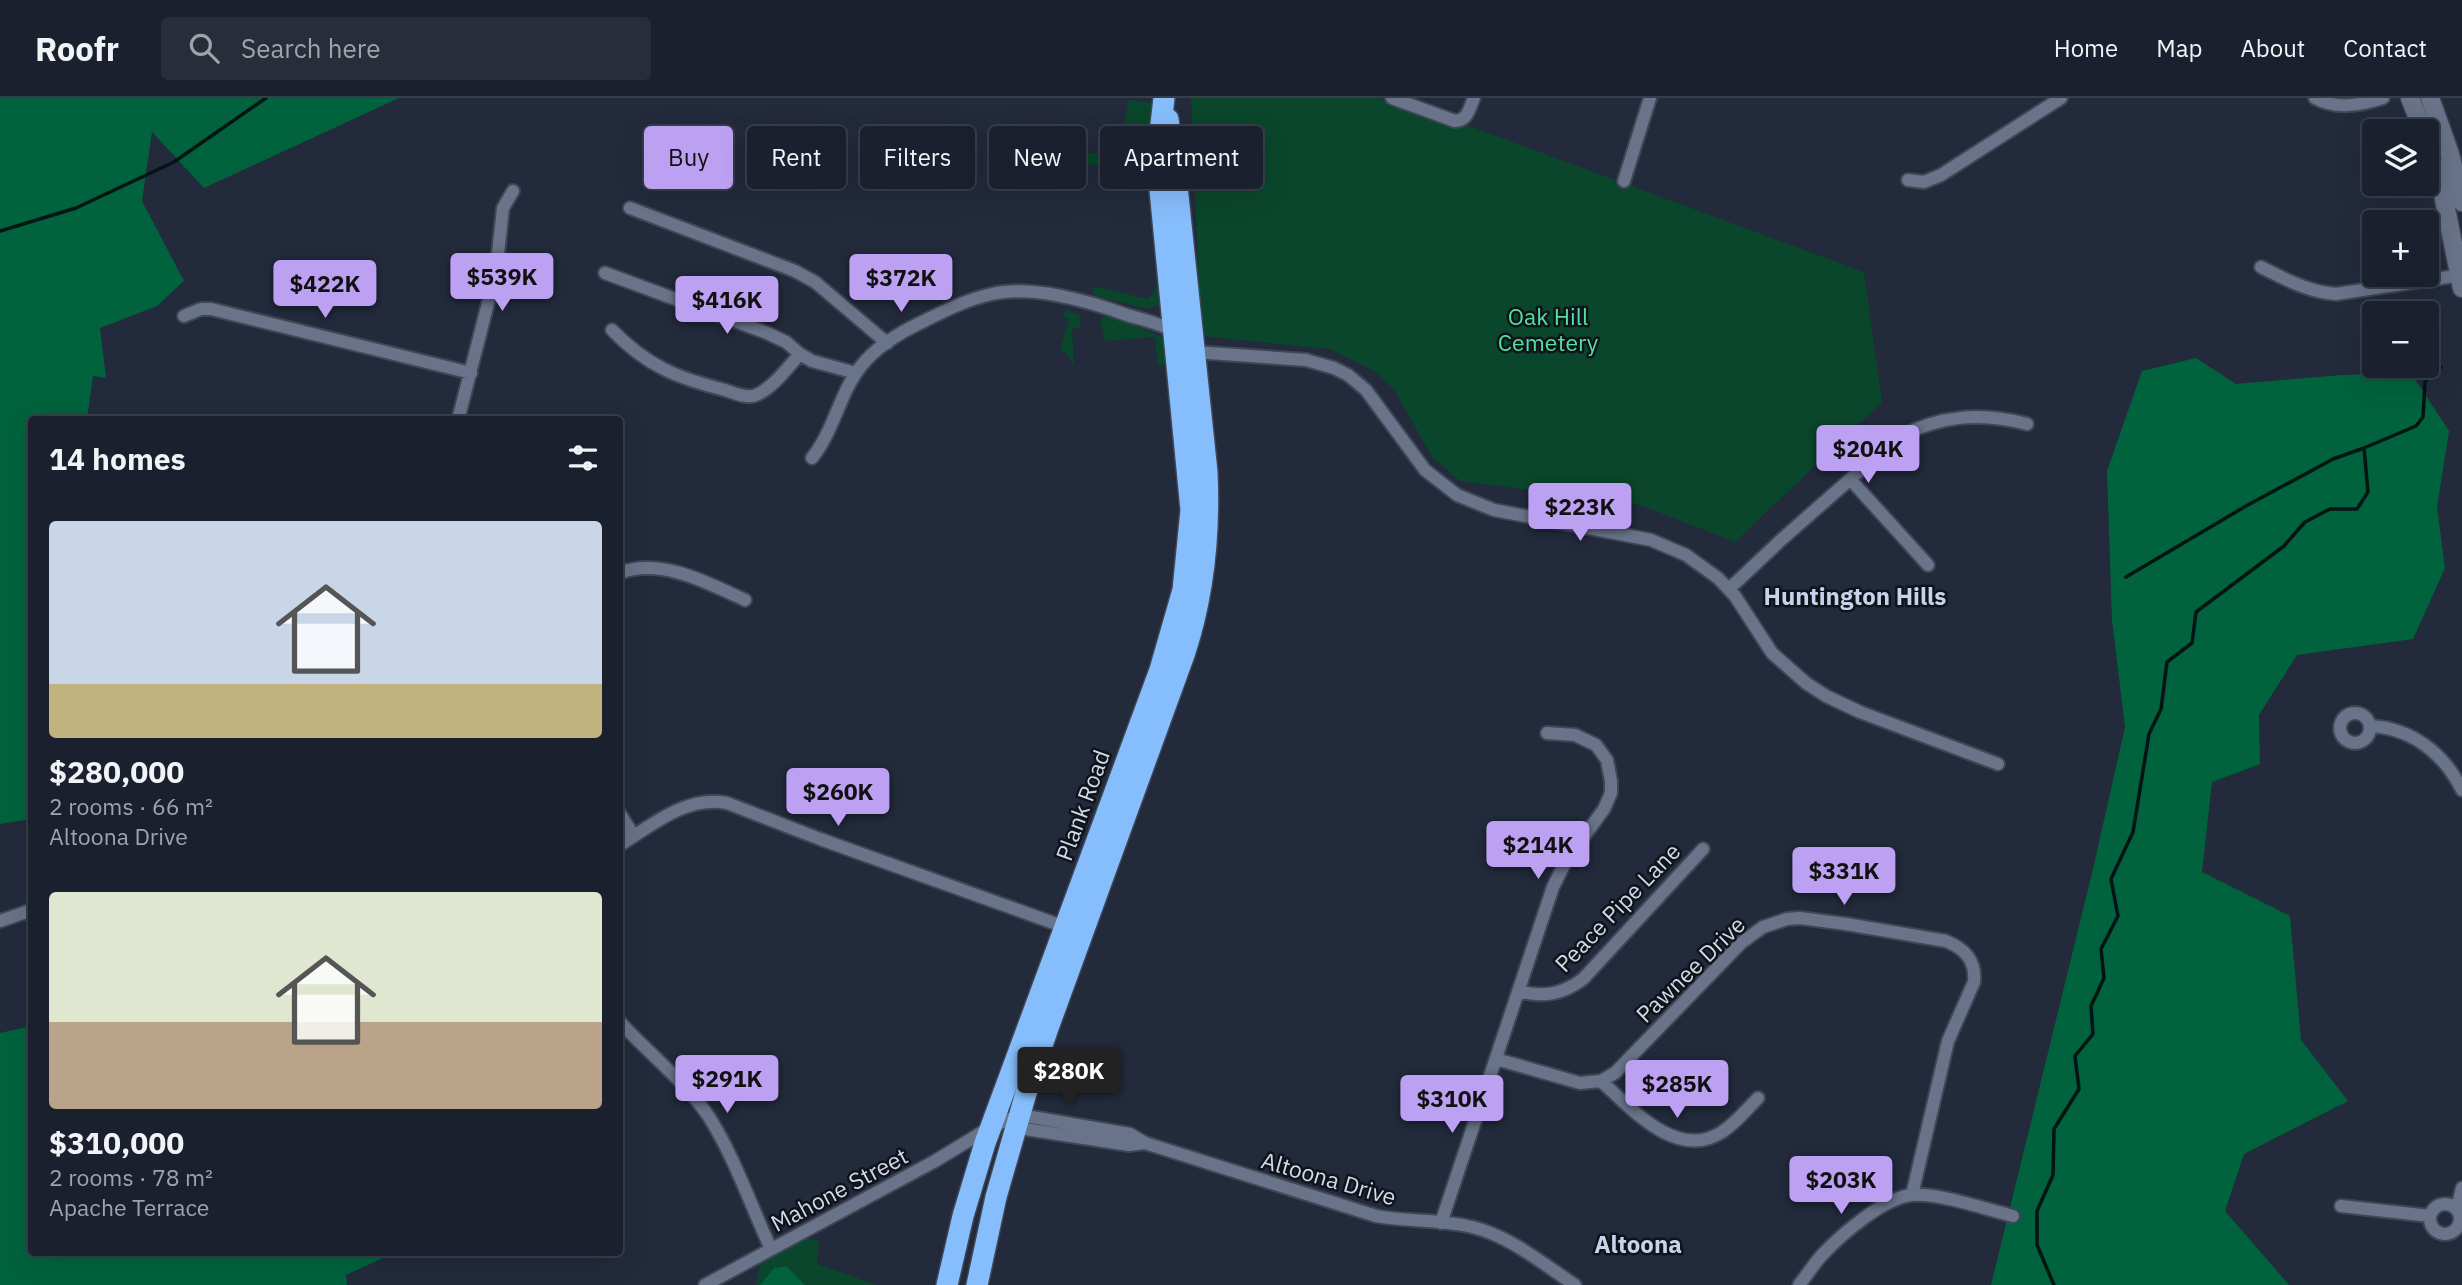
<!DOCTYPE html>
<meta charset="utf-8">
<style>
body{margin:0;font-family:"IBM Plex Sans",sans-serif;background:#272d39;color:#f1f3f6;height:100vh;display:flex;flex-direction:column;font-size:26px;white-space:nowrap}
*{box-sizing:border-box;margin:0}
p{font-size:23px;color:#9fa3aa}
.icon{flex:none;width:38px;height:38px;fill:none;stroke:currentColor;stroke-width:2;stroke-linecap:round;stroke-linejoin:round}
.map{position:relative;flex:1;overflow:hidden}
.drawer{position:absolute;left:28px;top:318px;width:595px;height:840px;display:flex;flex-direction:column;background:#1a202d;border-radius:7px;box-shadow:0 7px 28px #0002,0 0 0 2px #383e49}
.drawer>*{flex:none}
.guide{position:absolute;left:644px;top:28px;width:665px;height:63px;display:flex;gap:14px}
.controls{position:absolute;left:2362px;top:21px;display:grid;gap:14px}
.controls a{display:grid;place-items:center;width:77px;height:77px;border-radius:7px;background:#1a202d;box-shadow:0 7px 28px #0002,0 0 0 2px #383e49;font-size:35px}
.price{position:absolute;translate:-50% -60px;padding:0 16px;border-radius:7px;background:#bca0f2;color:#111;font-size:23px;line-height:46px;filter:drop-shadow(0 2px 4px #0008)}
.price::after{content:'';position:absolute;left:50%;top:42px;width:21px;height:16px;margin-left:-10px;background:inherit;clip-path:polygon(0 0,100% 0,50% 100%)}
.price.active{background:#222;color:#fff}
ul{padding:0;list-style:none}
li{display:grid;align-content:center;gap:14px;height:371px;padding:0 21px}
li span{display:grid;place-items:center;height:217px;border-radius:7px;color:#555}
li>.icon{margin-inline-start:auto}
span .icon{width:126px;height:126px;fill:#fffc;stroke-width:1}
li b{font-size:30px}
h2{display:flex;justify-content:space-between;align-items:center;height:84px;padding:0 21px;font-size:30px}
.tag{padding:0 24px;border-radius:7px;background:#1a202d;box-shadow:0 7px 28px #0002,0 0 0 2px #383e49;font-size:24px;line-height:63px}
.tag.active{background:#bca0f2;color:#111}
header{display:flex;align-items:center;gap:42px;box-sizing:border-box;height:98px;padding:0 35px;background:#1a202d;border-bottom:2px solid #383e49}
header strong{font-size:33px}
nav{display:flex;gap:38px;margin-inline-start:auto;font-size:24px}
.search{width:490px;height:63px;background:#272d39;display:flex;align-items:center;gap:18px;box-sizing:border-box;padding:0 24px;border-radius:7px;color:#9fa3aa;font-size:26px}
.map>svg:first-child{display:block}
</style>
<header>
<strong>Roofr</strong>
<div class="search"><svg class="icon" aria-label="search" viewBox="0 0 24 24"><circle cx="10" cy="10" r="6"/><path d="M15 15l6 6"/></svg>Search here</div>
<nav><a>Home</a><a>Map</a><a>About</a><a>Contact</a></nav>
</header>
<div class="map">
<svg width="2462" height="1187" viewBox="0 0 2462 1187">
<rect width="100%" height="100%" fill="#222a3c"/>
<path fill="#0a462c" d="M1191 0H1378L1450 21 1864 174 1882 304 1735 444 1640 407 1460 383 1432 359 1395 293 1376 274 1330 251 1201 238Z
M1128 2 1152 5V83L1139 84V69L1061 65V54L1101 56 1120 54Z
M1162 183V197L1158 207 1147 211 1096 198 1092 194 1094 188 1148 201Z
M1066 212 1079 217 1081 229 1072 231 1074 269 1069 258 1060 251 1069 221 1062 218Z
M1108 218 1161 238 1166 244 1169 266 1158 268 1155 239 1105 243 1100 225 1101 219Z
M806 1140 819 1143 817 1166 877 1187H805L786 1168 774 1170 760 1187H756L761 1163Z"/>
<path fill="#00633d" d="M0 0H399L204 90 152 34 142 103 184 183 157 208 100 230 106 280 93 278 87 322H32L31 721 0 726Z
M2196 260 2236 286 2342 277 2411 275 2449 333 2437 409 2445 470 2413 541 2297 557 2259 617 2260 666 2212 684 2202 774 2290 818 2301 942 2348 1003 2244 1056 2225 1113 2289 1187H1991L2093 771 2125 629 2112 522 2107 373 2142 273Z
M31 928 32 1155H394L346 1177 347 1187H0V935Z
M786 1168 805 1187H760L774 1170Z"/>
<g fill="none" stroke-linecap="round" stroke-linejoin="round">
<path stroke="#031415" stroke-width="3.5" d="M0 133 76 110 174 64 266 0
M2126 479 2246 408 2333 361 2364 350
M2054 1187 2037 1147V1113L2053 1077 2054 1031 2079 991 2075 958 2093 936 2091 908 2104 880 2101 851 2118 818 2111 781 2133 734 2149 636 2161 611 2167 564 2192 545 2196 514 2284 448 2305 424 2330 411H2357L2368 394 2364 350 2416 328 2423 319 2425 284 2430 277 2441 269"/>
<g stroke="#3f4655" stroke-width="16">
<path id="street" d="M1392 0 1455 23C1468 22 1469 11 1474 0
M2315 0C2337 12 2360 7 2383 0
M1908 82 1924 84 1941 77 2061 0
M1624 83 1650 0
M630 110 795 173 815 184 887 245
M2261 169C2285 181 2308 194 2336 196L2462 177
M605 175 767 235 786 244 800 256 812 263 856 275
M184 218 201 211H211L471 275
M612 232C647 268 677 280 725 292 734 295 747 301 756 297 773 290 788 269 800 256
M1191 251 1194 254 1306 262 1334 270 1348 277 1366 292 1425 372 1457 397 1494 412 1651 442 1686 457 1718 480 1735 498 1772 555 1806 585 1826 598 1860 614 1998 666
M458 322 496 174 503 110 513 93
M812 360C835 331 840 293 862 267 877 248 901 234 922 224 944 213 968 201 992 196 1032 187 1089 203 1127 217 1143 222 1164 226 1177 236
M1850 381 1928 467
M620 475C660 459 708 485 745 502
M1729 491 1781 442 1897 340C1940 317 1980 314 2027 326
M2340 630a15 15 0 1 1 30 0a15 15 0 1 1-30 0Z
M2370 628C2411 630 2444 655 2462 692
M620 716 634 738
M620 747C652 727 687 697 727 705L820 741 1065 829
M0 823 32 812
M1518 893C1543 900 1563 896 1583 881L1703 751
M620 924C648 955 685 983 709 1019 734 1058 751 1108 771 1151
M1496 961 1580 985 1601 983 1615 975 1741 845 1763 829 1787 821 1800 820 1846 826 1946 843C1965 851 1976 862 1974 884L1948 943 1912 1097
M1601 983C1632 1011 1677 1063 1722 1034 1736 1025 1747 1011 1758 1000
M1012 1029 1129 1047 1145 1045
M2430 1121a15 15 0 1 1 30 0a15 15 0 1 1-30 0Z
M2341 1108 2430 1118
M2457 1111 2462 1090
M1441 1125 1553 789 1566 763 1604 711 1611 695V683L1607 662 1596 647 1575 637 1547 635
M705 1187 935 1063 991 1029 1020 1017 1130 1036 1145 1045 1376 1118C1408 1124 1441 1121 1472 1129 1510 1138 1543 1166 1575 1187
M1799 1187C1807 1177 1814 1166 1822 1157 1842 1136 1883 1100 1912 1097 1940 1095 1985 1111 2013 1118"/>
</g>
<g stroke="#3f4655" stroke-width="21">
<path id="secondary" d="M2410 0 2423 33
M2430 0 2450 56 2462 104
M2427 44 2443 96 2462 190"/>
</g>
<g stroke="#3f4655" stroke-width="24">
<path id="highway" d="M947 1187 963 1118 985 1045 1160 572 1183 492 1191 412 1157 61 1164 0
M977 1187 996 1099 1026 995 1048 930 1184 557C1204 497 1210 438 1207 374L1177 88 1168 21"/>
</g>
<use href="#street" stroke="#697389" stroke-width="12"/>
<use href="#secondary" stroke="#697389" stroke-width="18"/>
<use href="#highway" stroke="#86bdfc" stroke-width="21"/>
</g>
<g text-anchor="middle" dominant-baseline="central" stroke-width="5" stroke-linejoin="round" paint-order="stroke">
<g font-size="23" fill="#53e19d" stroke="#0f131b">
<text x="1548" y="218">Oak Hill<tspan x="1548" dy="26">Cemetery</tspan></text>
</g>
<g font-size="23" fill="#d3d9e5" stroke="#0f131b">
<text transform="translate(1082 707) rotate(-70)">Plank Road</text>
<text transform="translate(1617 809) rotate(-46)">Peace Pipe Lane</text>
<text transform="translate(1690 871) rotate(-44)">Pawnee Drive</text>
<text transform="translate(1329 1080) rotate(16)">Altoona Drive</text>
<text transform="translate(839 1091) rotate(-28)">Mahone Street</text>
</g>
<g font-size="24" font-weight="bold" fill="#c7d2eb" stroke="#0f131b">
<text x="1855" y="498">Huntington Hills</text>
<text x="1638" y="1146">Altoona</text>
</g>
</g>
</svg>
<div class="controls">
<a><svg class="icon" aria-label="layers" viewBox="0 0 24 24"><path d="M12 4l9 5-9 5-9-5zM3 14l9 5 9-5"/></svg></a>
<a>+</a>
<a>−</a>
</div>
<b class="price" style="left:502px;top:215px">$539K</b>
<b class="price" style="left:901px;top:216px">$372K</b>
<b class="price" style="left:325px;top:222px">$422K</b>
<b class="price" style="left:727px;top:238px">$416K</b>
<b class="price" style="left:1868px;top:387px">$204K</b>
<b class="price" style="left:1580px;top:445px">$223K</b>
<b class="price" style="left:838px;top:730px">$260K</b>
<b class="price" style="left:1538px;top:783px">$214K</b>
<b class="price" style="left:1844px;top:809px">$331K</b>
<b class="price active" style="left:1069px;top:1009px">$280K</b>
<b class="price" style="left:727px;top:1017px">$291K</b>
<b class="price" style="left:1677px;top:1022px">$285K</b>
<b class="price" style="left:1452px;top:1037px">$310K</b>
<b class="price" style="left:1841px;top:1118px">$203K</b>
<div class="guide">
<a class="tag active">Buy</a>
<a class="tag">Rent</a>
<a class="tag">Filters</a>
<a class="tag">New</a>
<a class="tag">Apartment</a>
</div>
<section class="drawer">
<h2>14 homes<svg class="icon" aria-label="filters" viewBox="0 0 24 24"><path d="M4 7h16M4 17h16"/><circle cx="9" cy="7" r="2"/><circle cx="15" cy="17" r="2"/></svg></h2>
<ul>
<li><span style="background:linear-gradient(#c9d6e8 75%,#c2b280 0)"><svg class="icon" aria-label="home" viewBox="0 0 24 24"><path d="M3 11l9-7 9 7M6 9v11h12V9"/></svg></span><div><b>$280,000</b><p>2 rooms · 66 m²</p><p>Altoona Drive</p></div></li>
<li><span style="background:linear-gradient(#dfe7d0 60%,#b9a48a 0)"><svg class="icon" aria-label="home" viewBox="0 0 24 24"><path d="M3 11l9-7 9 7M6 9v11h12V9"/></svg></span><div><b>$310,000</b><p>2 rooms · 78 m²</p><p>Apache Terrace</p></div></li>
</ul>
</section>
</div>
